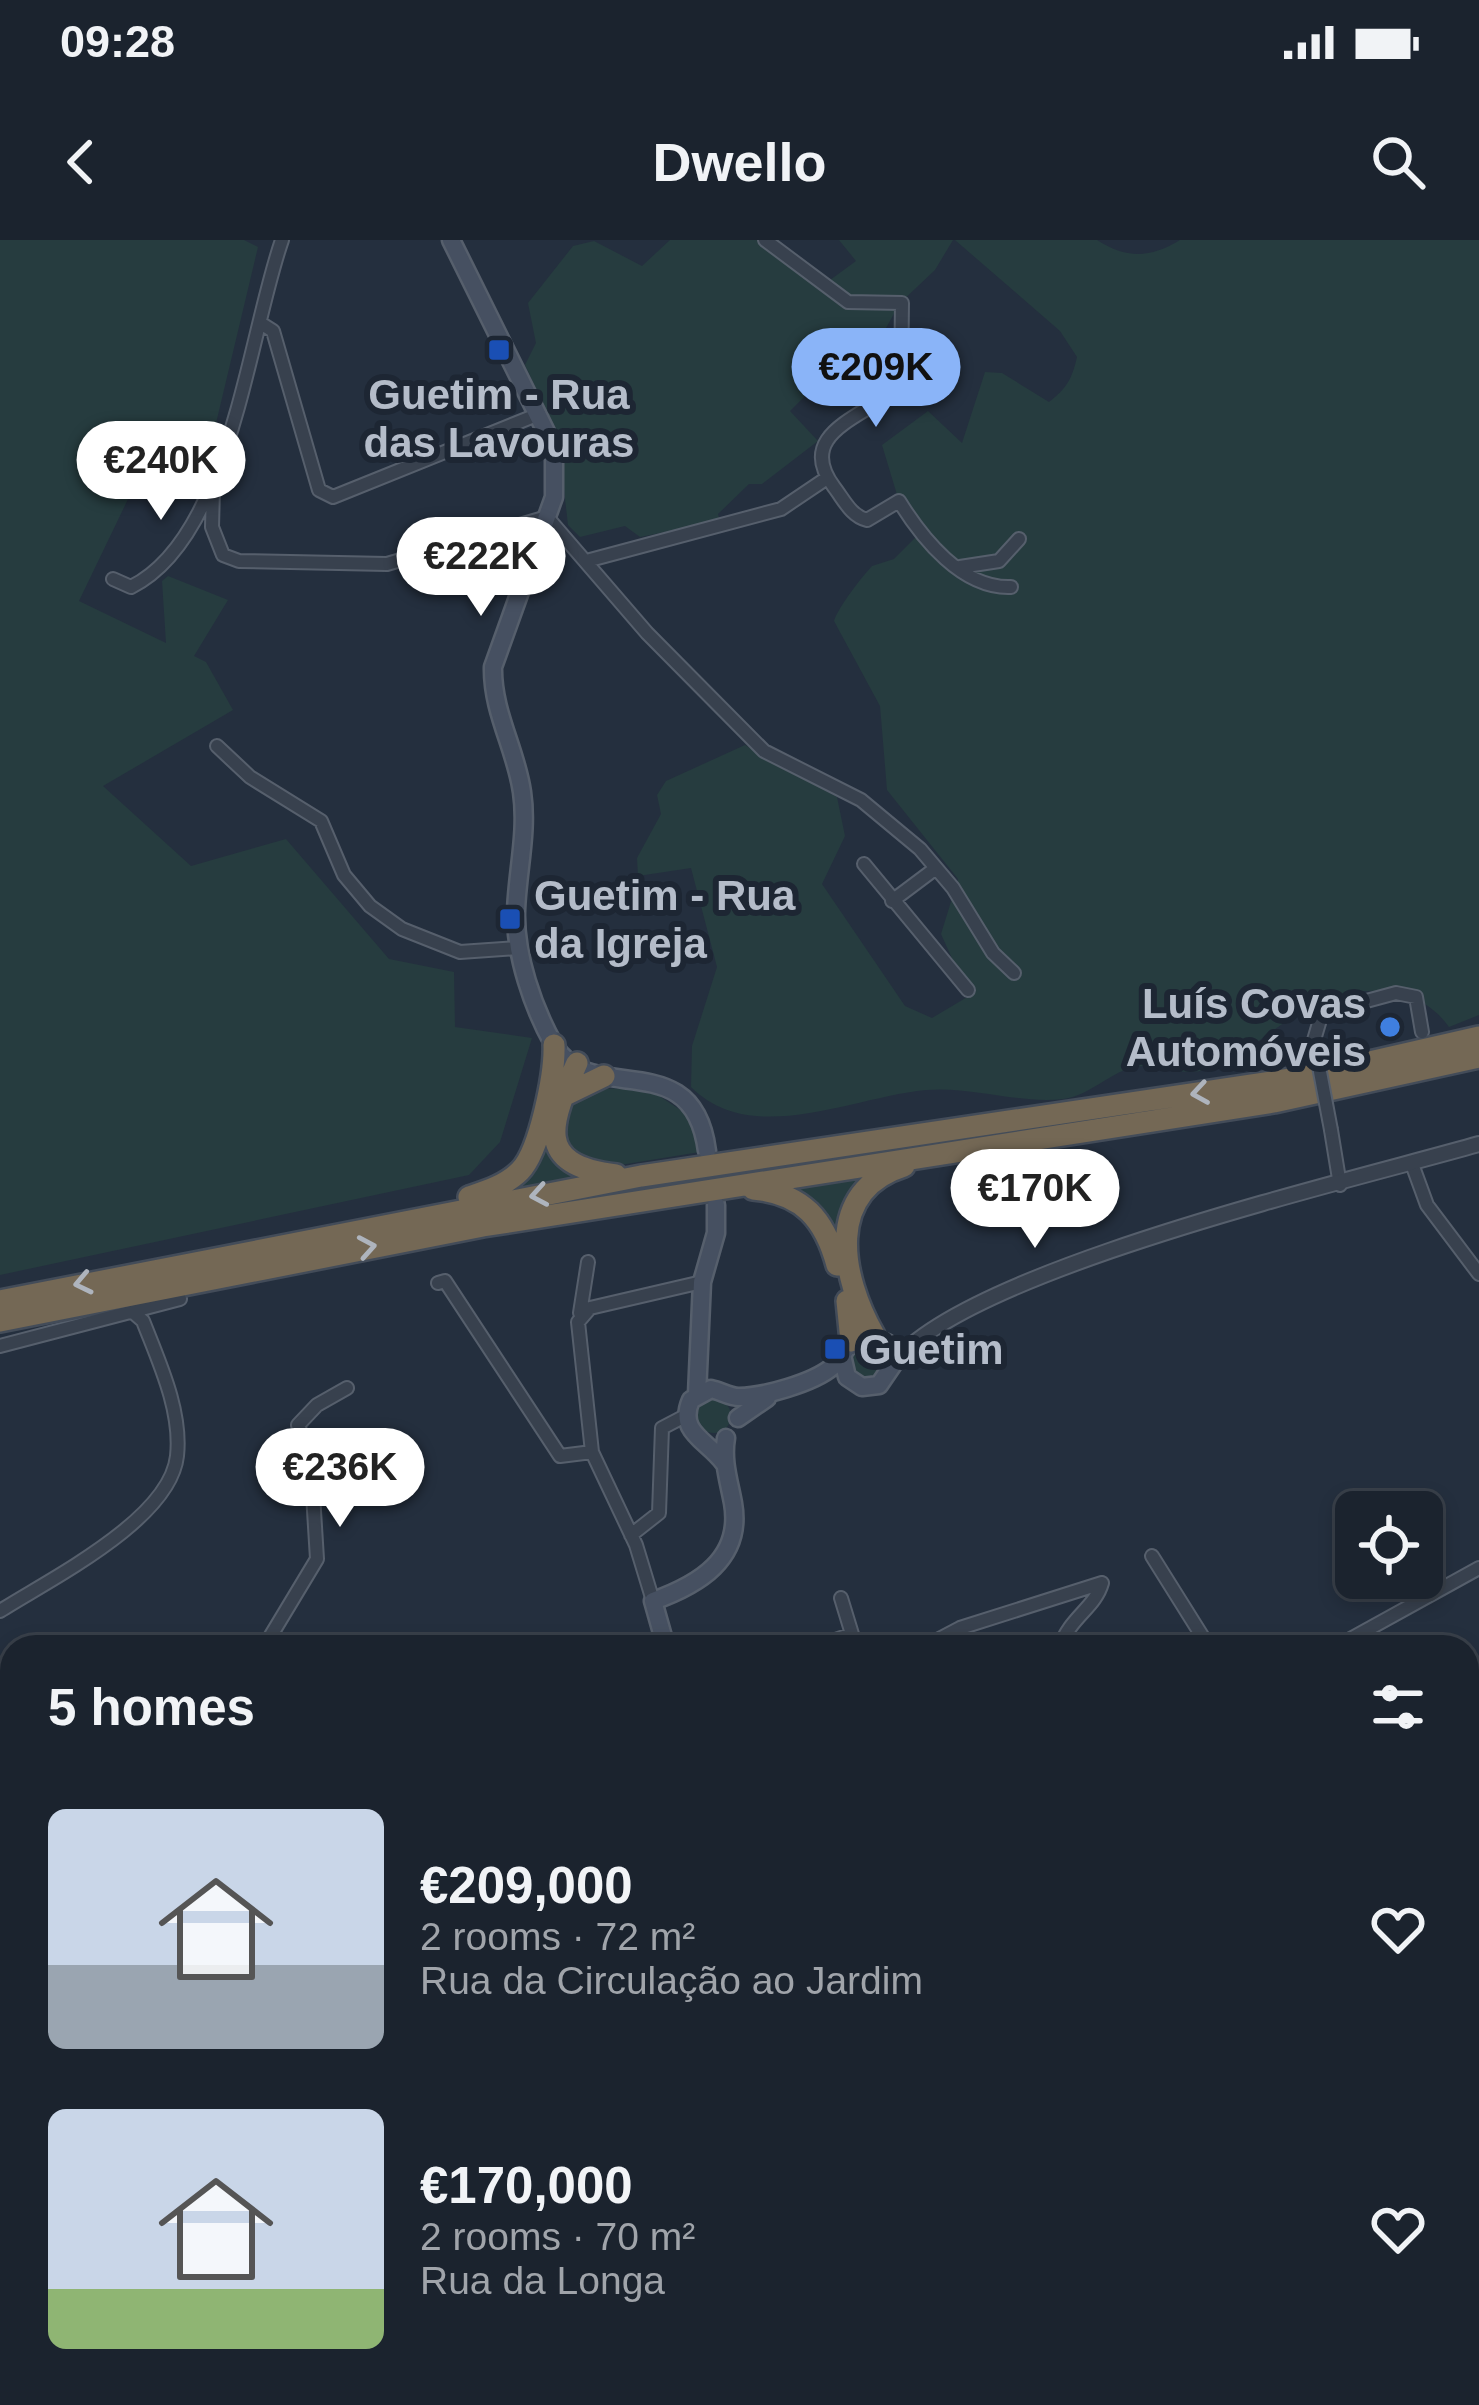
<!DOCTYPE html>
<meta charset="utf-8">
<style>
body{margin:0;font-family:Helvetica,sans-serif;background:#242b36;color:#f1f3f6;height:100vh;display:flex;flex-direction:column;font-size:45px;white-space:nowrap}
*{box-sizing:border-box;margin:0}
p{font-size:39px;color:#a0a4aa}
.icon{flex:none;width:66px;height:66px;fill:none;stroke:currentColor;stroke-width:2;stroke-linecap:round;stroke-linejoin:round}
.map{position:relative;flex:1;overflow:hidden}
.sheet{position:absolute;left:0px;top:1395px;width:1479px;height:771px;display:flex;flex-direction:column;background:#1b232e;border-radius:36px 36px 0 0;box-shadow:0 6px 18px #0003,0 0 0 3px #39404a}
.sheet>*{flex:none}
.fabs{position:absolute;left:1335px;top:1251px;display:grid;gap:24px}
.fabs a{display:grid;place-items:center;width:108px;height:108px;border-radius:18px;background:#1b232e;box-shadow:0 6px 18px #0003,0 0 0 3px #39404a;font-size:60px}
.price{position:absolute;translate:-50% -102px;padding:0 27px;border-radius:42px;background:#fff;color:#222;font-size:39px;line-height:78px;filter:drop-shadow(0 3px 6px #0008)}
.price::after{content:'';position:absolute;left:50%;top:72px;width:36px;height:27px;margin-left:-18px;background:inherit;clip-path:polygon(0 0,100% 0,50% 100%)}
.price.current{background:#8ab4f8;color:#111}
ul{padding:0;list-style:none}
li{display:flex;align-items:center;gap:36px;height:300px;padding:0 48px}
li span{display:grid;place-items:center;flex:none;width:336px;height:240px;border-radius:18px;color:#555}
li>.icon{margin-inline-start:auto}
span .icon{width:144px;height:144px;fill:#fffc;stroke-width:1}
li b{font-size:51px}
h2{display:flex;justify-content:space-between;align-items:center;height:144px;padding:0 48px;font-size:51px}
.status{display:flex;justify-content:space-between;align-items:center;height:84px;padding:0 60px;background:#1b232e;direction:ltr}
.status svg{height:33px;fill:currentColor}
header{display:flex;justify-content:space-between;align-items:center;height:156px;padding:0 48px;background:#1b232e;font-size:54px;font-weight:800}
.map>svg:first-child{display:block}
</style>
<div class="status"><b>09:28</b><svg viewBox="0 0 49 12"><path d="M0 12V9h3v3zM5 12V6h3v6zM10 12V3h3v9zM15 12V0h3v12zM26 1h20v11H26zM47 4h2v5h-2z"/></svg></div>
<header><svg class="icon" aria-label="back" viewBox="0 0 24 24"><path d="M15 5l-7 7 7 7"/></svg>Dwello<svg class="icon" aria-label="search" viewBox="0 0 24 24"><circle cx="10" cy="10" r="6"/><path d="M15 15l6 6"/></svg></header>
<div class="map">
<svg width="1479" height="2165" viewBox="0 0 1479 2165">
<rect width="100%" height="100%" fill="#242f3e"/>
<path fill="#263c3f" d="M0 0H244L258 7 202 242 142 230 79 361 166 403 162 341 168 336 228 360 194 416 206 422 233 470 103 546 191 626 286 599 389 719 454 732 455 787 532 798 500 902 469 935 0 1035Z
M670 0H764L826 43 856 21 839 0H953L935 30 900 63 886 88 842 119 790 171 818 201 762 244H749L718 274 720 281 640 297 625 286 580 297 568 285 558 197 525 125 536 103 528 63 573 6 594 1 642 26Z
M955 0H1097C1126 19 1151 18 1180 0H1479V775L1449 787C1424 752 1385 746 1344 754 1294 763 1255 814 1208 829 1183 837 1170 826 1147 826 1114 825 1095 855 1063 859 1018 864 972 846 926 850 852 857 752 908 691 847L692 806 717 727 691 628 638 636 637 618 661 574 657 555 666 541 745 505 837 557 845 596 822 644 905 766 932 778 969 756 941 694 958 639 887 550 880 466 834 381C839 366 861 338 872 326L894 319 919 294 901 268 882 205 928 171 962 203 985 132 1002 133 1049 162C1067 148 1072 139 1077 117L1060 91Z
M647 848 688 875 700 912 614 926 574 913 563 889 572 857 588 849Z
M545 899 587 938 507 951Z
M877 933 839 1001 783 947Z
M851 1121a17 17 0 1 1 34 0a17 17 0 1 1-34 0Z
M697 1176a17 17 0 1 1 34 0a17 17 0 1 1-34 0Z
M1479 1967V2165H1273L1268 2154H1467V1972Z"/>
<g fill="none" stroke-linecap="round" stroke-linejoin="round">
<g stroke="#565f6c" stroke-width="16">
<path id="minor" d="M765 0 848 62 902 63 901 141C882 174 789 187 834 247 844 260 851 276 867 280L899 261C922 298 962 349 1011 347
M262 84 273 91 319 250 333 257 539 174
M213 249 212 287 223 315 239 321 387 324 547 277 647 393 764 511 861 560 920 609 953 648 993 713 1014 733
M590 320 781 269 827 238
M960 327 999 321 1019 299
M113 339 131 347C230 298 248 97 282 0
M217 506 250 537 321 581 344 635 370 666 402 689 460 712 518 708
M864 624 968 750
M892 661 936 628
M1314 800 1322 773 1396 753 1416 757 1422 792
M1331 890 1340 945
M1412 924 1427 965 1479 1034
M438 1043 445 1041 560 1216 592 1212
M580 1073 588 1022
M0 1106 180 1059
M631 1295 659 1273 662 1188 685 1176
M1152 1316 1209 1407
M653 1361 636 1305 592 1212 578 1082 590 1068 702 1042
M0 1371C50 1339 170 1280 177 1216 182 1171 159 1122 143 1081L135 1074
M264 1407 317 1319 311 1222 298 1185 317 1165 347 1148
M816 1407 852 1394 841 1358
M924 1407 960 1388 1102 1343
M1060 1407C1070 1377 1095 1368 1102 1343
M1336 1407 1479 1328
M0 1506 12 1505
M0 1592 12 1594
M1467 1625 1479 1619
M0 1646 12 1683
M0 1720 12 1694
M1467 1758 1479 1779
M1467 1802 1479 1789
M0 1836 12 1844
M0 2013 12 2022
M51 2154 61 2165
M85 2154 93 2165
M696 2154 703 2165
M715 2154 721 2165
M0 2155 12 2153
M110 2165 113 2154
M640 2165 651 2154"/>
</g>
<g stroke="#565f6c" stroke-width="18">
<path id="tertiary" d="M894 1123C965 1030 1354 940 1479 904"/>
</g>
<g stroke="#565f6c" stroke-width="21">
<path id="secondary" d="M451 0 554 208V257L493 427C492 472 516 509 522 552 528 592 517 633 516 672 515 715 533 768 554 805 591 869 693 802 707 911
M697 1154 702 1042 716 993V965
M738 1178 767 1158
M724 1223C707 1200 677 1192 691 1160L711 1149C721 1151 729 1157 739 1157 763 1157 813 1143 832 1127 846 1114 846 1100 866 1095L887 1103 894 1123 879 1145 862 1147 847 1137 842 1115
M666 1407 653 1361C698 1345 743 1319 733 1263 729 1241 722 1221 726 1198
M1467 1485 1479 1477
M831 2154 835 2165
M1097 2165 1108 2154"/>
</g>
<g stroke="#434c59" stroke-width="26">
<path id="motorway" d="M577 823C551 882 532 925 616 935
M563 856 604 836
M753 949C803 953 825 980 837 1025
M469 957C487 951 506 945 520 931 540 911 555 833 554 805
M0 1061 641 936 1304 837 1479 797
M847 1061 851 1101
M0 1081 483 986 1274 862 1479 817
M874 1095C841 1037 824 951 904 926"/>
</g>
<use href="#minor" stroke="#38414e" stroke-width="12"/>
<use href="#tertiary" stroke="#38414e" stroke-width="14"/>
<use href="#secondary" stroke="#465061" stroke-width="16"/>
<use href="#motorway" stroke="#746855" stroke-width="21"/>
<g stroke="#565f6c" stroke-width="16" stroke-linecap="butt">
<path id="minor-bridge" d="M1314 800 1331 890"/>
</g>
<use href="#minor-bridge" stroke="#38414e" stroke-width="12"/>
</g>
<defs><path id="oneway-chevron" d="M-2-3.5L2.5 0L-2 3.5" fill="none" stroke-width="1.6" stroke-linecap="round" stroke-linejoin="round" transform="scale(3)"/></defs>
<g stroke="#aeb4bd">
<use href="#oneway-chevron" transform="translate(1200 853) rotate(171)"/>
<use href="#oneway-chevron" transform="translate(539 955) rotate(170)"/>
<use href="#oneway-chevron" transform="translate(367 1007) rotate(-10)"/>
<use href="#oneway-chevron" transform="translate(83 1043) rotate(168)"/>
</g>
<g fill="#1a4fb4" stroke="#1d2633" stroke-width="4.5">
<rect x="487" y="98" width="24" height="24" rx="6"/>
<rect x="498" y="667" width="24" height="24" rx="6"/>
<rect x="823" y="1097" width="24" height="24" rx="6"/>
</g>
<circle fill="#3f7fe0" stroke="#1d2633" stroke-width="4.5" cx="1390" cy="787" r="12"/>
<g text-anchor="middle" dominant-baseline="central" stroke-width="12" stroke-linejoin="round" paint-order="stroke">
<g font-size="42" font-weight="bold" fill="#b4bcc9" stroke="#1d2633" text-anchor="start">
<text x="499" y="154" text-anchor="middle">Guetim - Rua<tspan x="499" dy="48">das Lavouras</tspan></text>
<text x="534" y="655">Guetim - Rua<tspan x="534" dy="48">da Igreja</tspan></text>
<text x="1366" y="763" text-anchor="end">Luís Covas<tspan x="1366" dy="48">Automóveis</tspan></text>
<text x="859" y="1109">Guetim</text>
</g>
</g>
</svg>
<div class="fabs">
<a><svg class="icon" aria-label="locate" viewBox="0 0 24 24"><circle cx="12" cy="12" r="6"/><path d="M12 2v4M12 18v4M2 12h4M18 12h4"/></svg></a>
</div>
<b class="price current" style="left:876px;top:190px">€209K</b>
<b class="price" style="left:161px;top:283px">€240K</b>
<b class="price" style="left:481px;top:379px">€222K</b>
<b class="price" style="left:1035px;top:1011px">€170K</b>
<b class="price" style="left:340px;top:1290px">€236K</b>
<section class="sheet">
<h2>5 homes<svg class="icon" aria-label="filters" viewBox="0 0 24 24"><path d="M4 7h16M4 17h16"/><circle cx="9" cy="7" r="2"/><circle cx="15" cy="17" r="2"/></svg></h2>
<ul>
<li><span style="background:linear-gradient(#c9d6e8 65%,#9aa5b1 0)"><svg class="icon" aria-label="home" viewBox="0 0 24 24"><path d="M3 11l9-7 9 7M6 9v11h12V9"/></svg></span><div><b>€209,000</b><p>2 rooms · 72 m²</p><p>Rua da Circulação ao Jardim</p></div><svg class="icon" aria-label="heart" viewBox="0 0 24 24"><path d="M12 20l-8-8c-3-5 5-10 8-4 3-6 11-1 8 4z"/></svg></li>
<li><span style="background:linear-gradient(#c9d6e8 75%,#8fb573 0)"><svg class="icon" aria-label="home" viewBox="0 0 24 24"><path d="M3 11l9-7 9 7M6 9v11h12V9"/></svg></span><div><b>€170,000</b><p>2 rooms · 70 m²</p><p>Rua da Longa</p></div><svg class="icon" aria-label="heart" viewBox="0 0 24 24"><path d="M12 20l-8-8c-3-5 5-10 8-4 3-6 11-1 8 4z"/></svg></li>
</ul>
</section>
</div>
